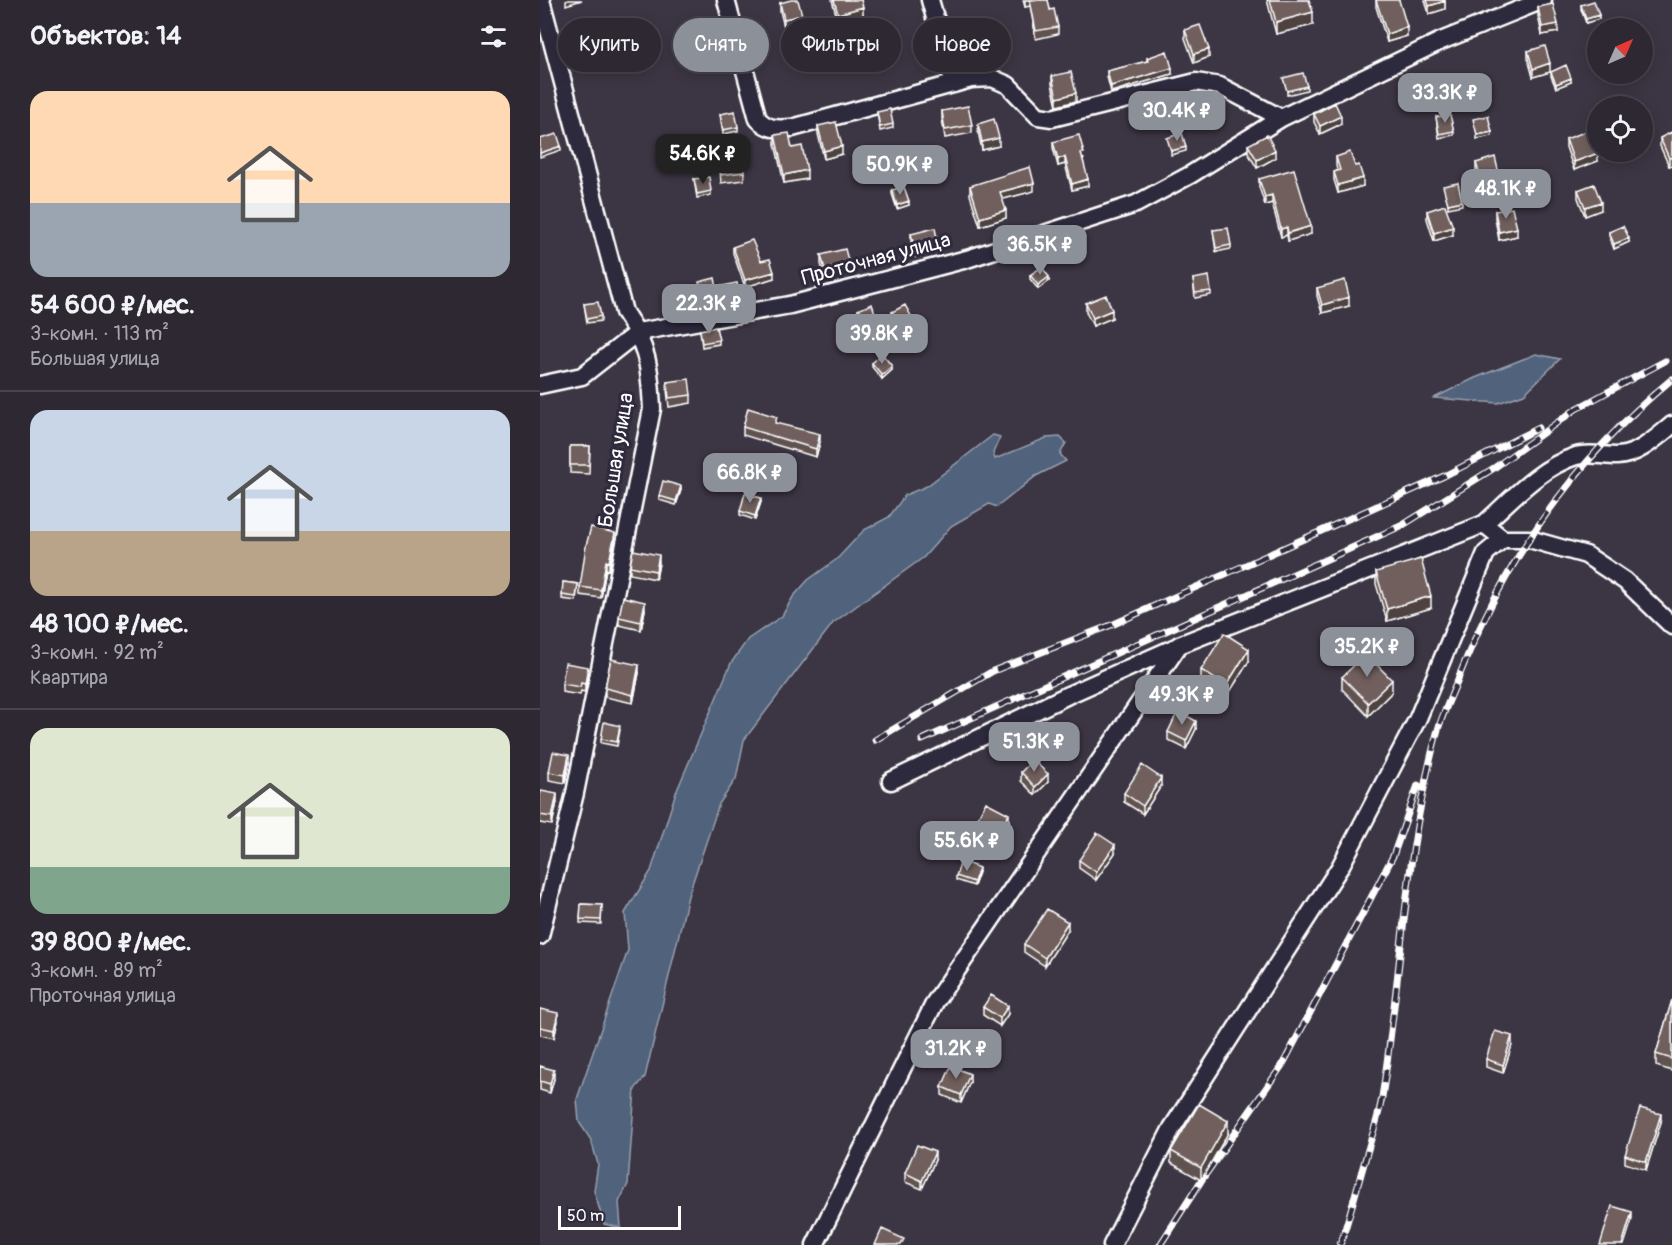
<!DOCTYPE html>
<html lang="ru">
<meta charset="utf-8">
<style>
body{margin:0;font-family:Pangolin,sans-serif;background:#39343e;color:#f1f3f6;height:100vh;display:flex;flex-direction:column;font-size:22px;white-space:nowrap}
*{box-sizing:border-box;margin:0}
p{font-size:20px;color:#a7a6ac}
.icon{flex:none;width:33px;height:33px;fill:none;stroke:currentColor;stroke-width:2;stroke-linecap:round;stroke-linejoin:round}
.map{position:relative;flex:1;overflow:hidden}
.panel{display:flex;flex-direction:column;background:#2d2832;width:540px}
.panel>*{flex:none}
.guide{position:absolute;left:18px;top:18px;width:570px;height:54px;display:flex;gap:12px}
.needle{width:39px;rotate:45deg}
.tools{position:absolute;left:1047px;top:18px;display:grid;gap:12px}
.tools a{display:grid;place-items:center;width:66px;height:66px;border-radius:50%;background:#2d2832;box-shadow:0 3px 15px #0003,0 0 0 2px #48444d;font-size:30px}
.scale{position:absolute;left:18px;bottom:15px;width:123px;box-sizing:border-box;padding-left:6px;border:3px solid #fff;border-top:0;font-size:16px;line-height:21px;white-space:nowrap;color:#fff;-webkit-text-stroke:4px #2f2a3d;paint-order:stroke}
.price{position:absolute;translate:-50% -51px;padding:0 14px;border-radius:12px;background:#8c9099;color:#fff;font-size:20px;line-height:39px;filter:drop-shadow(0 2px 3px #0008)}
.price::after{content:'';position:absolute;left:50%;top:36px;width:18px;height:14px;margin-left:-9px;background:inherit;clip-path:polygon(0 0,100% 0,50% 100%)}
.price.on{background:#222;color:#fff}
ul{padding:0;list-style:none}
li{display:grid;align-content:center;gap:12px;height:318px;padding:0 30px}
li+li{border-top:2px solid #48444d}
li span{display:grid;place-items:center;height:186px;border-radius:18px;color:#555}
li>.icon{margin-inline-start:auto}
span .icon{width:108px;height:108px;fill:#fffc;stroke-width:1}
li b{font-size:26px}
h2{display:flex;justify-content:space-between;align-items:center;height:72px;padding:0 30px;font-size:26px}
.pill{padding:0 21px;border-radius:27px;background:#2d2832;box-shadow:0 3px 15px #0003,0 0 0 2px #48444d;font-size:21px;line-height:54px}
.pill.on{background:#8c9099;color:#fff}
main{display:flex;flex:1;min-height:0}
.map>svg:first-child{display:block}
</style>
<main>
<section class="panel">
<h2>Объектов: 14<svg class="icon" aria-label="filters" viewBox="0 0 24 24"><path d="M4 7h16M4 17h16"/><circle cx="9" cy="7" r="2"/><circle cx="15" cy="17" r="2"/></svg></h2>
<ul>
<li><span style="background:linear-gradient(#ffd9b3 60%,#9aa5b1 0)"><svg class="icon" aria-label="home" viewBox="0 0 24 24"><path d="M3 11l9-7 9 7M6 9v11h12V9"/></svg></span><div><b>54 600 ₽/мес.</b><p>3-комн. · 113 m²</p><p>Большая улица</p></div></li>
<li><span style="background:linear-gradient(#c9d6e8 65%,#b9a48a 0)"><svg class="icon" aria-label="home" viewBox="0 0 24 24"><path d="M3 11l9-7 9 7M6 9v11h12V9"/></svg></span><div><b>48 100 ₽/мес.</b><p>3-комн. · 92 m²</p><p>Квартира</p></div></li>
<li><span style="background:linear-gradient(#dfe7d0 75%,#7fa58c 0)"><svg class="icon" aria-label="home" viewBox="0 0 24 24"><path d="M3 11l9-7 9 7M6 9v11h12V9"/></svg></span><div><b>39 800 ₽/мес.</b><p>3-комн. · 89 m²</p><p>Проточная улица</p></div></li>
</ul>
</section>
<div class="map">
<svg width="1132" height="1245" viewBox="0 0 1132 1245">
<rect width="100%" height="100%" fill="#3c3543"/>
<filter id="ink" filterUnits="userSpaceOnUse"><feTurbulence type="fractalNoise" baseFrequency=".0167" numOctaves="2"/><feDisplacementMap in="SourceGraphic" scale="12" xChannelSelector="R" yChannelSelector="G"/><feConvolveMatrix kernelMatrix="1 2 1 2 8 2 1 2 1" color-interpolation-filters="sRGB"/></filter>
<g filter="url(#ink)">
<path fill="#51627b" stroke="#97a1b0" stroke-width="1.5" d="M996 354 1020 359 984 394 958 403 894 398 935 378Z
M453 435 460 437 453 453 455 459 506 438 520 437 526 443 520 454 526 461 496 476 457 507 449 504 411 526 384 557 293 623 204 740 196 779 179 804 148 896 105 1077 95 1089 88 1184 79 1202 81 1228 64 1224 54 1191 58 1164 51 1140 39 1122 37 1099 88 950 85 913 111 871 135 795 191 663 208 639 242 616 253 597 268 580 297 559 324 530 349 517 365 495 387 486Z"/>
<g fill="none" stroke-linecap="round" stroke-linejoin="round">
<g stroke="#fff" stroke-width="21">
<path id="minor" d="M186 0 218 119C228 130 237 129 252 128L431 79 452 78 468 85 498 116 512 118 656 82 680 86 741 118
M390 0 414 84
M0 385 42 376 98 332 250 305 427 259 596 204 650 175 741 118 901 41 1003 0
M944 524C972 499 999 468 1036 456 1050 452 1062 456 1077 456 1098 455 1116 438 1132 425
M351 781 528 695 638 646
M0 936 35 793 112 409C110 368 108 346 84 312L1 0
M275 1245 395 1002 639 645 944 524 963 539
M572 1245 632 1128 800 867 878 718 946 553 963 539H989L1046 555 1085 581 1132 626"/>
</g>
<use href="#minor" stroke="#2f2a3d" stroke-width="16"/>
<g stroke="#fff" stroke-width="7">
<path id="rail" d="M335 740 453 671 574 624 904 476 998 428
M382 740 863 525 954 468 1036 409 1125 361
M620 1245 661 1181 743 1064 853 856 878 785
M800 1245C810 1215 818 1184 827 1153 832 1135 839 1116 842 1097 861 978 865 850 897 733 902 715 911 697 918 679 964 561 1034 460 1132 379"/>
</g>
<use href="#rail" stroke="#2f2a3d" stroke-width="4.5" stroke-dasharray="14" stroke-linecap="butt"/>
</g>
<path fill="#605250" stroke="#fff" stroke-width="1.5" d="M292 0H321L323 15 298 22Z
M483 0H508L510 10 518 27V34L496 39 490 6 485 7Z
M727 0H769L773 25 736 34Z
M836 0 867 36 847 42 836 7Z
M885 0H905V9L889 14Z
M240 3 262 23 244 27 240 11Z
M1041 5 1059 19 1046 23 1041 9Z
M998 7 1018 32 1002 35 998 16Z
M645 30 669 57 654 63 645 38Z
M988 51 1010 72 993 77 988 59Z
M607 58 632 74 571 92 567 77V71L607 61Z
M1011 72 1031 82 1016 88 1011 76Z
M512 76 536 101 517 106 512 84Z
M402 111 432 125V133L405 138 402 119Z
M337 112 353 124V128L340 131Z
M180 114 198 127V131L183 134Z
M774 114 801 124 780 134 774 122Z
M896 117 914 131V135L899 138Z
M438 124 459 146 442 150 438 132Z
M278 126 302 154 284 159 278 134Z
M1132 132V166V165L1129 166 1120 146V138Z
M235 135 252 148 267 179 244 183 235 144Z
M1026 139 1058 161 1034 170 1026 147Z
M513 142 544 159 543 160 548 186 532 190 525 164 518 166 513 148Z
M708 145 735 158 717 168 708 153Z
M796 157 815 166 823 186 798 193 794 180V172L797 171 796 165Z
M179 158 204 172V180L181 183Z
M936 163 959 182 941 187 936 171Z
M154 179 171 191V195L157 198Z
M719 179 771 234 748 241 747 235 741 237 732 203 725 205 719 187Z
M430 186 494 191 462 199 466 218 440 226 430 195Z
M352 190 369 205 357 209 352 194Z
M1038 190 1061 210 1045 216 1038 198Z
M887 211 913 235 894 241 887 219Z
M955 211 977 236 959 240 955 219Z
M673 230 691 245V249L676 252Z
M1069 232 1089 242 1074 249 1069 236Z
M371 234 398 252 375 257 371 242Z
M193 247 221 261 234 278 205 287 193 253Z
M281 255 309 272 285 278 281 264Z
M490 275 509 281 498 289 490 279Z
M653 279 671 291V295L655 298Z
M182 286 200 299V303L185 306Z
M777 288 809 306 782 313 777 296Z
M546 303 572 318 553 326 546 312Z
M44 304 61 316V321L47 323Z
M318 310 336 320 322 325 318 314Z
M352 312 371 320 358 327 352 316Z
M160 330 179 340V344L162 347Z
M332 363 352 370 342 379 332 367Z
M127 382 151 395V403L129 407 127 390Z
M237 424 280 442 276 457 203 435V427Z
M30 446H50L49 474 30 473Z
M141 490 136 505 119 500V496Z
M221 502 215 520 200 515V511Z
M75 541 69 570 66 569 61 598 40 595V587Z
M119 563 116 579 90 574V566Z
M836 572 891 608 847 621 836 584Z
M23 582 38 584 36 601 22 599Z
M105 610 101 630 79 625V617Z
M709 661 686 698 661 682V670Z
M99 673 93 703 65 697V688Z
M48 676 45 692 41 691 40 695 22 692V684Z
M802 677 852 692 828 716 802 689Z
M656 729 646 749 628 740V732Z
M80 730 77 746 61 743V739Z
M29 763 25 783 9 780V772Z
M481 772 508 782 495 795 481 781Z
M621 786 603 814 584 802V793Z
M0 796 17 802 12 825 0 823Z
M437 819 469 822 460 839 437 828Z
M575 853 556 880 539 868V860Z
M439 872 434 886 416 880V876Z
M41 904 62 905 61 924 40 923Z
M528 930 505 966 484 952V944Z
M1132 1000V1071L1116 1066V1054Z
M443 1007 468 1014 460 1026 443 1015Z
M0 1009 18 1021 14 1038 0 1035Z
M972 1045 963 1073 946 1067V1059Z
M0 1066 14 1079 10 1093 0 1090Z
M430 1082 421 1103 402 1095V1087Z
M1121 1122 1106 1170 1085 1163V1155Z
M688 1133 661 1180 631 1163V1151Z
M395 1160 382 1189 365 1182V1173Z"/>
<path fill="#4e4241" stroke="#fff" stroke-width="1.5" d="M28 0H42L26 5V1Z
M485 0H490V6L485 7Z
M905 1V9L889 14V6Z
M323 7V15L298 22V14Z
M773 12V25L736 34V22Z
M262 15V23L244 27V19Z
M1059 15V19L1046 23V19Z
M1018 24V32L1002 35V27Z
M867 27V36L847 42V34Z
M669 49V57L654 63V54Z
M48 51V55L30 60V56Z
M1010 63V72L993 77V69Z
M632 68V74L571 92V86Z
M1031 78V82L1016 88V84Z
M767 86V90L747 95V91Z
M536 93V101L517 106V98Z
M801 116V124L780 134V126Z
M952 132V136L937 139V135Z
M459 138V146L442 150V142Z
M21 146V150L0 157V153Z
M302 146V154L284 159V151Z
M646 147V151L631 155V151Z
M735 150V158L717 168V160Z
M1058 153V161L1034 170V162Z
M525 157V164L518 166V159Z
M1132 157V165L1129 166V158Z
M267 170V179L244 183V175Z
M959 174V182L941 187V179Z
M823 178V186L798 193V185Z
M548 179V186L532 190V184Z
M494 183V191L460 200V192Z
M732 195V203L725 205V197Z
M369 201V205L357 209V205Z
M922 201V205L908 208V204Z
M1061 202V210L1045 216V207Z
M466 210V218L440 226V218Z
M771 226V234L748 241V233Z
M747 227V235L741 237V229Z
M913 227V235L894 241V233Z
M977 228V236L959 240V232Z
M1089 238V242L1074 249V244Z
M398 244V252L375 257V249Z
M309 264V272L285 278V270Z
M234 272V278L205 287V280Z
M509 277V281L498 289V285Z
M178 293V297L163 301V297Z
M809 297V306L782 313V305Z
M572 310V318L553 326V318Z
M336 316V320L322 325V321Z
M371 316V320L358 327V323Z
M352 366V370L342 379V375Z
M280 434V442L276 457V449Z
M141 486V490L136 505V501Z
M221 498V502L215 520V516Z
M75 533V541L69 570V562Z
M119 555V563L116 579V571Z
M66 561V569L61 598V590Z
M891 596V608L847 621V609Z
M105 602V610L101 630V622Z
M709 649V661L686 698V686Z
M99 665V673L93 703V695Z
M48 667V676L45 692V684Z
M852 680V692L828 716V703Z
M656 721V729L646 749V741Z
M29 755V763L25 783V775Z
M508 774V782L495 795V787Z
M621 778V786L603 814V806Z
M17 794V802L12 825V817Z
M469 814V822L460 839V831Z
M575 845V853L556 880V872Z
M439 868V872L434 886V882Z
M528 922V930L505 966V958Z
M468 1006V1014L460 1026V1018Z
M18 1013V1021L14 1038V1030Z
M972 1036V1045L963 1073V1065Z
M14 1070V1079L10 1093V1084Z
M430 1074V1082L421 1103V1095Z
M1121 1114V1122L1106 1170V1162Z
M688 1121V1133L661 1180V1168Z
M395 1152V1160L382 1189V1181Z
M1092 1212V1220L1084 1245H1082Z"/>
<path fill="#705f5d" stroke="#fff" stroke-width="1.5" d="M251 0H258L262 15 244 19 240 3Z
M294 0H321L323 7 298 14Z
M490 0H508L510 10 514 9 518 27 496 31Z
M730 0H769L773 12 736 22Z
M836 0H859L867 27 847 34Z
M887 0H905V1L889 6Z
M1054 1 1059 15 1046 19 1041 5Z
M1013 4 1018 24 1002 27 998 7Z
M660 25 669 49 654 54 645 30Z
M45 38 48 51 30 56 27 42Z
M1005 46 1010 63 993 69 988 51Z
M627 51 632 68 571 86 567 71 608 61 607 58Z
M1026 65 1031 78 1016 84 1011 72Z
M531 72 536 93 517 98 512 76Z
M763 73 767 86 747 91 743 78Z
M795 103 801 116 780 126 774 114Z
M1088 103 1089 106H1078Z
M428 106 432 125 405 130 402 111Z
M350 109 353 124 340 127 337 112Z
M195 111 198 127 183 130 180 114Z
M910 115 914 131 899 134 896 117Z
M948 116 952 132 937 135 933 119Z
M454 119 459 138 442 142 438 124Z
M296 122 302 146 284 151 278 126Z
M1050 130 1058 153 1034 162 1026 139Z
M1132 132V158V157L1129 158 1120 138Z
M249 133 252 148 262 146 267 170 244 175 235 135Z
M642 133 646 147 631 151 627 138Z
M17 134 21 146 0 153V139Z
M539 135 544 153H541L548 179 532 184 525 157 518 159 513 142Z
M727 135 735 150 717 160 708 145Z
M810 152 815 166 819 165 823 178 798 185 794 172 800 170 796 157Z
M202 155 204 172 181 175 179 158Z
M955 157 959 174 941 179 936 163Z
M490 167 494 183 460 192 466 210 440 218 430 186Z
M754 169 771 226 748 233 747 227 741 229 732 195 725 197 719 179Z
M169 177 171 191 157 194 154 179Z
M918 183 922 201 908 204 903 186Z
M1054 184 1061 202 1045 207 1038 190Z
M364 187 369 201 357 205 352 190Z
M905 205 913 227 894 233 887 211Z
M972 208 977 228 959 232 955 211Z
M1083 226 1089 238 1074 244 1069 232Z
M395 228 398 244 375 249 371 234Z
M688 228 691 245 676 248 673 230Z
M212 240 221 261 230 259 234 272 205 280 193 247Z
M305 249 309 264 285 270 281 255Z
M502 267 509 277 498 285 490 275Z
M669 276 671 291 655 293 653 279Z
M175 278 178 293 163 297 159 282Z
M805 280 809 297 782 305 777 288Z
M197 283 200 299 185 302 182 286Z
M566 295 572 310 553 318 546 303Z
M58 302 61 316 47 319 44 304Z
M332 304 336 316 322 321 318 310Z
M365 305 371 316 358 323 352 312Z
M176 327 179 340 162 343 160 330Z
M342 354 352 366 342 375 332 363Z
M149 379 151 395 129 398 127 382Z
M208 408 237 417 235 423 280 434 276 449 203 427Z
M30 446H50L49 465H30Z
M123 481 141 486 136 501 119 496Z
M205 493 221 498 215 516 200 511Z
M51 527 75 533 69 562 66 561 61 590 40 587 46 546Z
M93 550 119 555 116 571 90 566Z
M881 559 891 596 847 609 836 572Z
M23 582 38 584 36 597 22 595Z
M83 597 105 602 101 622 79 617Z
M684 633 709 649 686 686 661 670Z
M826 654 852 680 828 703 802 677Z
M71 659 99 665 93 695 65 688Z
M25 663 48 667 45 684 41 683 40 687 22 684Z
M638 711 656 721 646 741 628 732Z
M64 722 80 726 77 742 61 739Z
M13 752 29 755 25 775 9 772Z
M493 760 508 774 495 787 481 772Z
M602 765 621 778 603 806 584 793Z
M1 791 17 794 12 817 0 815V796Z
M446 802 469 814 460 831 437 819Z
M557 833 575 845 556 872 539 860Z
M421 861 439 868 434 882 416 876Z
M41 904 62 905 61 920 40 919Z
M507 909 528 922 505 958 484 944Z
M451 995 468 1006 460 1018 443 1007Z
M1132 1000V1059L1116 1054Z
M0 1009 18 1013 14 1030 0 1027Z
M955 1031 972 1036 963 1065 946 1059Z
M0 1066 14 1070 10 1084 0 1081Z
M411 1066 430 1074 421 1095 402 1087Z
M659 1104 688 1121 661 1168 631 1151Z
M1100 1108 1121 1114 1106 1162 1085 1155Z
M377 1145 395 1152 382 1181 365 1173Z
M1072 1206 1092 1212 1082 1245H1060Z
M342 1229 364 1239 361 1245H335Z"/>
</g>
<g text-anchor="middle" dominant-baseline="central" stroke-width="6" stroke-linejoin="round" paint-order="stroke">
<g font-size="21" fill="#fff" stroke="#2f2a3d">
<text transform="translate(336 259) rotate(-15)">Проточная улица</text>
<text transform="translate(76 460) rotate(-81)">Большая улица</text>
</g>
</g>
</svg>
<div class="tools">
<a><svg class="needle" viewBox="-14 -14 28 28"><path d="M0-13l5 13h-10z" fill="#e53935"/><path d="M0 13l5-13h-10z" fill="#a7a6ac"/></svg></a>
<a><svg class="icon" aria-label="locate" viewBox="0 0 24 24"><circle cx="12" cy="12" r="6"/><path d="M12 2v4M12 18v4M2 12h4M18 12h4"/></svg></a>
</div>
<div class="scale">50 m</div>
<b class="price" style="left:905px;top:124px">33.3K ₽</b>
<b class="price" style="left:637px;top:142px">30.4K ₽</b>
<b class="price on" style="left:163px;top:185px">54.6K ₽</b>
<b class="price" style="left:360px;top:196px">50.9K ₽</b>
<b class="price" style="left:966px;top:220px">48.1K ₽</b>
<b class="price" style="left:500px;top:276px">36.5K ₽</b>
<b class="price" style="left:169px;top:335px">22.3K ₽</b>
<b class="price" style="left:342px;top:365px">39.8K ₽</b>
<b class="price" style="left:210px;top:504px">66.8K ₽</b>
<b class="price" style="left:827px;top:678px">35.2K ₽</b>
<b class="price" style="left:642px;top:726px">49.3K ₽</b>
<b class="price" style="left:494px;top:773px">51.3K ₽</b>
<b class="price" style="left:427px;top:872px">55.6K ₽</b>
<b class="price" style="left:416px;top:1080px">31.2K ₽</b>
<div class="guide">
<a class="pill">Купить</a>
<a class="pill on">Снять</a>
<a class="pill">Фильтры</a>
<a class="pill">Новое</a>
</div>
</div>
</main>
